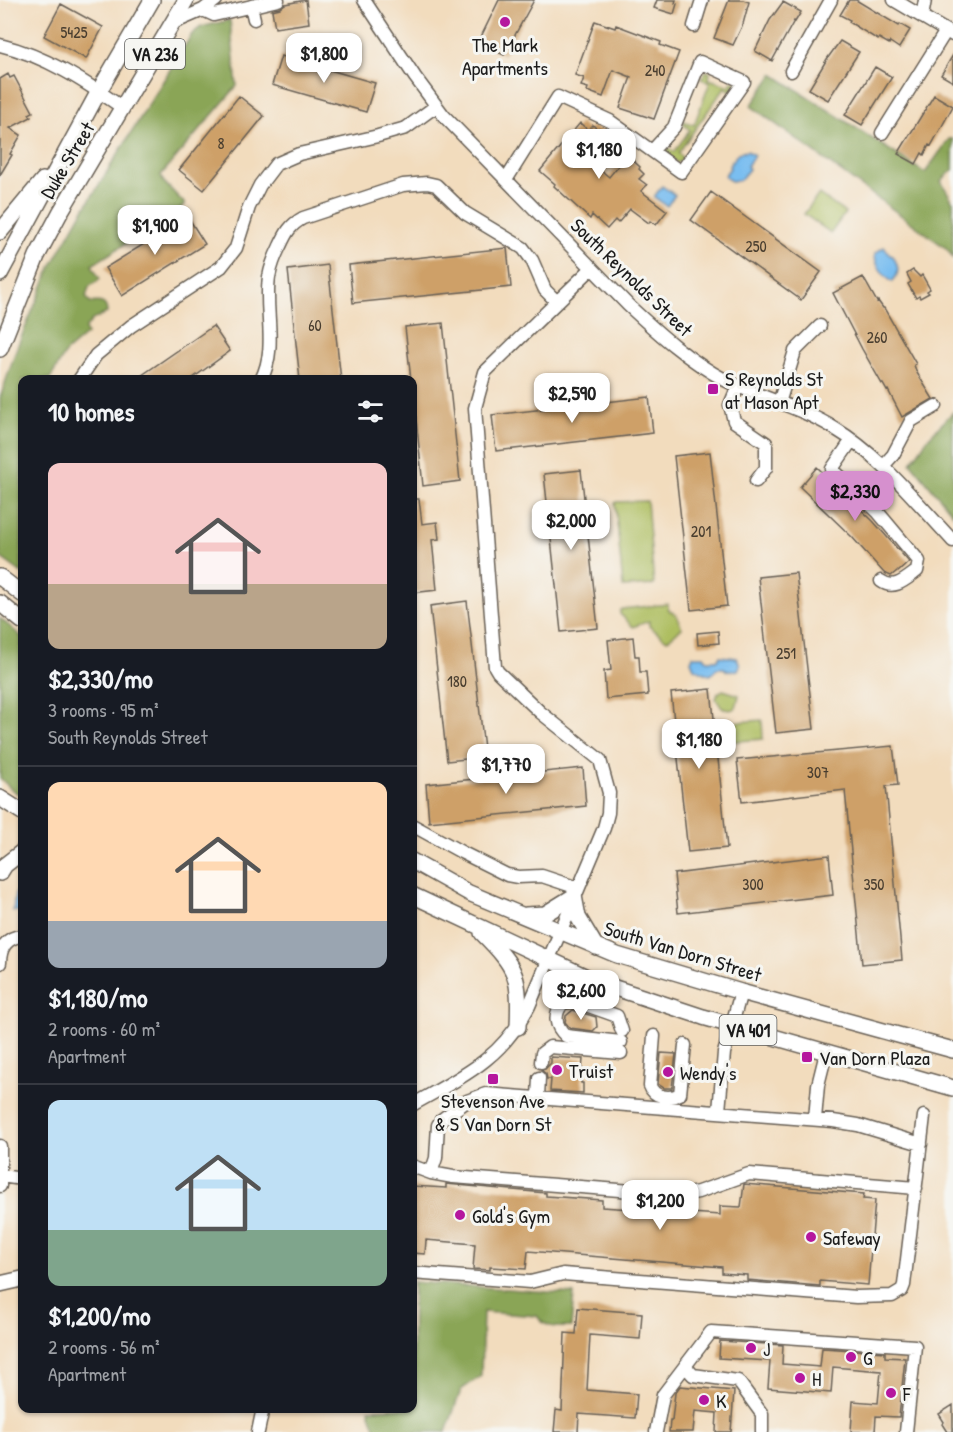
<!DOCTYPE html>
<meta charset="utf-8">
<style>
body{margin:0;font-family:"Patrick Hand",sans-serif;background:#242831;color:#f1f3f6;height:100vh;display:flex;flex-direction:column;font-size:22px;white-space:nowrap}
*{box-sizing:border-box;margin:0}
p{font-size:20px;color:#9ea1a6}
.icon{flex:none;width:33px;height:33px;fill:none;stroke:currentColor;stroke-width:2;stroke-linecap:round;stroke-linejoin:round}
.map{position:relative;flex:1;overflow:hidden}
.sheet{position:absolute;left:18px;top:375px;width:399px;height:1038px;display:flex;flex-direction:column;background:#171b24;border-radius:12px;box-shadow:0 2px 4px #0004}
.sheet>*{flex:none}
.price{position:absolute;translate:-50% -51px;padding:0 14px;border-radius:12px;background:#fff;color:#222;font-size:20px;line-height:39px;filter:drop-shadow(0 2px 3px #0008)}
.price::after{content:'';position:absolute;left:50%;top:36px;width:18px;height:14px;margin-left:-9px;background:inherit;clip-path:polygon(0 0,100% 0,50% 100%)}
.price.on{background:#d690ce;color:#111}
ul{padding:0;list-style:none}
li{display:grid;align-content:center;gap:12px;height:318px;padding:0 30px}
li+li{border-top:2px solid #363941}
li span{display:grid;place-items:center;height:186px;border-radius:12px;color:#555}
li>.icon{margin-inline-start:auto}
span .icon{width:108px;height:108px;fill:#fffc;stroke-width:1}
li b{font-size:26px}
h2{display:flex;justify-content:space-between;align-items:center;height:72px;padding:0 30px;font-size:26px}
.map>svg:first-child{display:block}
</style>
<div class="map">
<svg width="953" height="1432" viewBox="0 0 953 1432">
<rect width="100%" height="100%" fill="#f6f6f2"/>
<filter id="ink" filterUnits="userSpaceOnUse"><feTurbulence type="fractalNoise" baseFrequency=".0167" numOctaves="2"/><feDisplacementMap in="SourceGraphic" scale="12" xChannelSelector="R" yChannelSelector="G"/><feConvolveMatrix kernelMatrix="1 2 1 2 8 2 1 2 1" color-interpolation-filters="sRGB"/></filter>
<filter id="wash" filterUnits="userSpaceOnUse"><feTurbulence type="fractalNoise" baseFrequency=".008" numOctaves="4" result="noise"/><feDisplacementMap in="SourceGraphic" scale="24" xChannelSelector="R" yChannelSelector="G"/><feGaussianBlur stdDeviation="1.35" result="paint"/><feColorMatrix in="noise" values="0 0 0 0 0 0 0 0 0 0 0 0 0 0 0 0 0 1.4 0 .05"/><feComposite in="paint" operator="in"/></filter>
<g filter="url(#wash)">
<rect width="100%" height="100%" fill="#f2dcbd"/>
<path fill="#aebe61" stroke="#656d3e" stroke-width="1.5" d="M706 71 710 72 709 79 730 86 732 81 737 82 731 91 725 87 678 153 682 157V161L677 163 665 153V150L668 148 674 152 690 130 683 124 684 121 694 125 710 82 701 79Z
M819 194 845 213 831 233 804 214Z
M647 501 654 585 623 587 615 502Z
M668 604V609L676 615 682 628 667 640 649 626V621L633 627 620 614V611L622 609Z
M723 690 739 695 736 708 730 710 722 708 716 699 718 693Z
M762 720 763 739 727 742 726 723Z"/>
<path fill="#8aa557" stroke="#53603a" stroke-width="1.5" d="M230 20 237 86 161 175 163 181 185 204 179 210 92 265 100 279 89 287 86 297 90 303C100 301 107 302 107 313L92 320 85 329 87 334 66 352 50 379 22 380V573L0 557V398L17 347 51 267 81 214 192 34 201 27Z
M773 74 925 173 949 139H953V170L941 181 953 202V258L947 249 751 106Z
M953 412V514L911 463 928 438Z
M0 618 22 637V796L12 790 0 778Z
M413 1282 574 1294 571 1327C557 1328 545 1328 537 1316L483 1312 481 1376 461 1390 446 1432H376C375 1423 370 1418 369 1409L412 1408Z"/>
<path fill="#7abef0" stroke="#4b6d86" stroke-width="1.5" d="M747 151 754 155 747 166 749 169 740 180 731 181 724 176 730 168 729 166 738 153Z
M662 186 675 195 667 206 654 197Z
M884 247 890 255 893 256C898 265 901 273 892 282 884 276 874 264 875 253Z
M693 656H704L707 660H717L720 656 737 658 740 665 738 670 727 671 724 668H717L710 675 694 668 691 661Z
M22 881V911H13L15 895Z"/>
<g id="blocks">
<path fill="#cea068" d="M306 0 309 23 275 28 272 10 280 8 285 4Z
M499 0H534L504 55 478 43Z
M657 0H676L675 3 677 4 674 14 654 8Z
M729 0H743L749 2 743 24 733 45 714 38Z
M849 0H856L899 26 900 24 910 30 899 48 890 42 889 44 879 38 878 40 849 22 850 20 840 15Z
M783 2 801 12 795 22 794 21 772 61 755 51 770 20Z
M61 4 103 27 86 59 44 36Z
M595 21 615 28 616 25 661 42 660 45 679 52 654 119 620 108 631 77 613 70 603 97 587 91 588 88 581 86 584 78 575 75Z
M840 41 859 52 828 100 809 89 827 59Z
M953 55V82L941 75Z
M281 56 375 83 366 112 272 85Z
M875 67 892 77 862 125 845 115Z
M8 74 10 78 14 76 33 112 29 114 31 117 10 128 21 135 10 154 12 155 0 175V79Z
M934 95 953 106 931 146 929 145 924 155 922 153 916 164 898 154Z
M239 96 264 116 204 190 179 170Z
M580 123 588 130 593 125 598 130 599 128 613 139 591 162 609 177 627 155 640 167 639 169 644 174 639 179 647 185 641 191 667 211 656 225 650 221 649 223 630 209 618 223 615 220 607 229 592 215 590 219 554 186 555 184 540 171Z
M711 192 821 272 801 300 691 220Z
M188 217 205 244 122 296 105 268Z
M507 248 511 287 353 303 349 265Z
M328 265 341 380H300L288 270Z
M913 270 920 277 922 275 930 289 927 291 929 293 920 298 919 296 916 298 908 284 911 282 907 274Z
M863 277 877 302 878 301 883 308H884L916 364 914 365 917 373 933 399 902 417 888 390 887 391 883 384H882L862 349 833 293Z
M443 323 460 481 423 486 412 380H411L405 327Z
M213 326 230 351 190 380H135Z
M649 397 653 433 496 451 492 415Z
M710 452 727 606 691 610 674 456Z
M817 467 873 521 909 562 898 572 897 571 891 576 884 573 852 537 800 487Z
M581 470 598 628 561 632 544 474Z
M412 499H419L422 524 437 522 439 539 432 540 437 590 412 593Z
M796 573 814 729 776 733 758 577Z
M467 601 485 757 447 761 430 606Z
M718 631 719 643 698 645 697 633Z
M633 637 635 656H639L640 672H646L648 695 606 699 604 671 611 670 608 640Z
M711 689 727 848 688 852 671 693Z
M893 746 898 785 886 786 902 960 862 964 845 790 742 802 737 760Z
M583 768 586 806 429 822 426 784Z
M829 855 833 895 678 913 674 874Z
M573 1010 596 1017 597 1027 593 1031 570 1028 565 1022 566 1016Z
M661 1053 676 1054 672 1088H664L658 1084Z
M551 1057 583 1059 581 1083H583V1093L550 1091 551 1079H547L546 1074 541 1070 545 1069 551 1063Z
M446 1184 546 1193V1196L602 1200V1207L720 1215V1206L741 1207 744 1184 864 1194 863 1199 875 1200 868 1285 820 1281V1286L747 1280V1275L722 1273V1267L528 1251 526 1269 490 1267V1270L473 1269 475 1244 426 1240 425 1254 412 1253V1186L446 1188Z
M578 1308 642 1313 640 1339 590 1335 587 1390 637 1394 635 1418 579 1414 578 1432H554L556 1410 562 1411 565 1333 576 1334Z
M720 1341 783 1345 782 1364 820 1367 822 1348 885 1352V1357L905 1358 899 1417 876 1416 875 1432H851L853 1401 878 1403 881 1371 833 1367 831 1393 768 1388 770 1361 719 1358Z
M680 1386 734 1391 731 1432H716L717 1413 695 1411 693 1432H669L670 1420H672L675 1393Z
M953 1405V1432H947L942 1424 944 1422 939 1414Z"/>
</g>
</g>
<g filter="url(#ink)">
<use href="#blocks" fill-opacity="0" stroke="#675f54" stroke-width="1.5"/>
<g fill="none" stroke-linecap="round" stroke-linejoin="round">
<g stroke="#675f54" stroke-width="15">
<path id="minor" d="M364 0 415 77 444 116 628 305C658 333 689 361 725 380 761 398 800 407 834 428 881 456 916 502 953 541
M894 0 953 35
M251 6 254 19
M203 10 216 0
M922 17 925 0
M173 23 203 10 214 15 278 0
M694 26 702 0
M0 45C46 56 84 81 123 108
M791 71 831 0
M882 133 946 31
M506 180 558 97 610 121 681 172 744 82 700 62 674 127 652 151
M79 380 96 355 131 326 221 267 236 248 249 207 260 185 276 164 299 154 378 136 406 128 436 106
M261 380C278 347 264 312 269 277 271 266 275 256 280 246 286 233 290 225 303 218L403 185 427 183 436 185 465 213 523 248 532 260 545 290 557 302
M738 386 730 405 734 421 766 443V468L756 481
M779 403 795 351 820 326
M852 440 832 469 877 511 919 561 917 571C906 579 894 591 881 581
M883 466 893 455 911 421 936 406
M412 825 463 853 507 875 518 877 542 876 578 888
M0 963C0 948 6 937 22 936
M654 1036 650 1086C654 1098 670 1099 680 1094L685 1045
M621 1042 566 1036C555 1026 553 1015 563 1003L575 1001 617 1016 622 1031
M541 1062 542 1053 550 1047 621 1053
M538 1097 539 1078
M412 1105C463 1076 501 1060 529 1006L604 828 608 813 609 793 600 760 540 712 498 672 495 667 475 408 485 372 592 268
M719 1111 724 1053 741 992
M815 1119 818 1085 826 1053
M0 1146V1186
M412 1166 431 1173 453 1177 683 1195 698 1192 749 1174 916 1188
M431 1173 436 1158 438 1125 441 1120 467 1101 486 1094 833 1121 858 1125 921 1144
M1 1176 22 1179
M412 1273 530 1282 563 1274 856 1297 892 1296 902 1290 904 1285 924 1116
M685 1366 693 1375 738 1381 762 1414V1432
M258 1432 263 1408
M656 1432 663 1395 711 1332 915 1346 906 1432"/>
</g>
<g stroke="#675f54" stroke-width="18">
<path id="major" d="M0 232 43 180
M0 274 99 91 152 0
M0 349 37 256 61 211 186 0
M0 577 22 594
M0 603 22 621
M0 798 22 812
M412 861 469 893 617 955 741 992 953 1050
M0 873 5 865 22 852
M412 895 597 982 703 1017 953 1088
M526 915 545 914 574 896 578 917 596 947
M482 933C518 969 520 977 518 1027
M0 1284 22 1279"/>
</g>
<use href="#minor" stroke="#fff" stroke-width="12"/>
<use href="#major" stroke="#fff" stroke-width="15"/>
</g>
</g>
<g fill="#b5179e" stroke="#f6f6f2" stroke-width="2">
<circle cx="505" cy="22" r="6"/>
<rect x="707" y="383" width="12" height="12" rx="3"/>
<rect x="801" y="1051" width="12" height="12" rx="3"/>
<circle cx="557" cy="1070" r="6"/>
<circle cx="668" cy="1072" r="6"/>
<rect x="487" y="1073" width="12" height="12" rx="3"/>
<circle cx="460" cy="1215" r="6"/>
<circle cx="811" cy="1237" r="6"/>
<circle cx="751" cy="1348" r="6"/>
<circle cx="851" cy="1357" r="6"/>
<circle cx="800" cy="1378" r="6"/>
<circle cx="891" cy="1393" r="6"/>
<circle cx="704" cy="1400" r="6"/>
</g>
<g text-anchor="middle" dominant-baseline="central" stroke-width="6" stroke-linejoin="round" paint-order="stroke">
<g font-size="16" fill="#483d2f">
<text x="74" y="32">5425</text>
<text x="655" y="70">240</text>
<text x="221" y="143">8</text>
<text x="756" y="246">250</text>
<text x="315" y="325">60</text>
<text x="877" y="337">260</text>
<text x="701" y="531">201</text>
<text x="786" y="653">251</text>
<text x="457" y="681">180</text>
<text x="818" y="772">307</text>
<text x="753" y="884">300</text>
<text x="874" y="884">350</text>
</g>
<g fill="#f6f6f2" stroke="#5d5d5c" stroke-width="1.5">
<rect x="125" y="39" width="60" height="30" rx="4.5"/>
<rect x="719.5" y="1015" width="57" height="30" rx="4.5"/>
</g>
<g font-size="18" font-weight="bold" fill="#1c1c1c">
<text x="155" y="54">VA 236</text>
<text x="748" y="1030">VA 401</text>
</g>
<g font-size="20" fill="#1c1c1c" stroke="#f6f6f2" text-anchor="start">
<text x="505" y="44" text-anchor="middle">The Mark<tspan x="505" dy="23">Apartments</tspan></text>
<text x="725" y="378">S Reynolds St<tspan x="725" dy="23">at Mason Apt</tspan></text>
<text x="819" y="1057">Van Dorn Plaza</text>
<text x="569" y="1070">Truist</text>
<text x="680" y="1072">Wendy's</text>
<text x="493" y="1100" text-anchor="middle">Stevenson Ave<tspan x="493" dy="23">&amp; S Van Dorn St</tspan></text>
<text x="472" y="1215">Gold's Gym</text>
<text x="823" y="1237">Safeway</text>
<text x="763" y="1348">J</text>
<text x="863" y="1357">G</text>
<text x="812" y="1378">H</text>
<text x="903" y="1393">F</text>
<text x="716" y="1400">K</text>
</g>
<g font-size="20" fill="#1c1c1c" stroke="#f6f6f2">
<text transform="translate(67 160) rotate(-59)">Duke Street</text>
<text transform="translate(632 277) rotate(44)">South Reynolds Street</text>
<text transform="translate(683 951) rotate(17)">South Van Dorn Street</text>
</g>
</g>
</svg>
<b class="price" style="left:324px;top:84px">$1,800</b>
<b class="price" style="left:599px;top:180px">$1,180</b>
<b class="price" style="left:155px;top:256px">$1,900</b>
<b class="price" style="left:572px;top:424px">$2,590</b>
<b class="price on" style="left:855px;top:522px">$2,330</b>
<b class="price" style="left:571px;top:551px">$2,000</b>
<b class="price" style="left:699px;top:770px">$1,180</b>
<b class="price" style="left:506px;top:795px">$1,770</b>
<b class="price" style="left:581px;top:1021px">$2,600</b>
<b class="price" style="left:660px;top:1231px">$1,200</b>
<section class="sheet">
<h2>10 homes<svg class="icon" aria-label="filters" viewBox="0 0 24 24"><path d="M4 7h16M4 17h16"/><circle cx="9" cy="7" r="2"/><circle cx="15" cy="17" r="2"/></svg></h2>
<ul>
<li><span style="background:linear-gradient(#f6c9c9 65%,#b9a48a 0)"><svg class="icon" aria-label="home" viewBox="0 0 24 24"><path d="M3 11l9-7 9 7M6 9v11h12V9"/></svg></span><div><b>$2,330/mo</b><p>3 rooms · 95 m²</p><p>South Reynolds Street</p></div></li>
<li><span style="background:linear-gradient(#ffd9b3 75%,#9aa5b1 0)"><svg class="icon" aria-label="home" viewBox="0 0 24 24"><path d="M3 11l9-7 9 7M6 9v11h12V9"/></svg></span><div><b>$1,180/mo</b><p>2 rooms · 60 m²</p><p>Apartment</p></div></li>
<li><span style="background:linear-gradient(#bfe0f5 70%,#7fa58c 0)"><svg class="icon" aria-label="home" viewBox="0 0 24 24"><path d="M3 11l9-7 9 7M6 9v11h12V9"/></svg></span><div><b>$1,200/mo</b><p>2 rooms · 56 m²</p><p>Apartment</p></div></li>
</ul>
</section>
</div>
